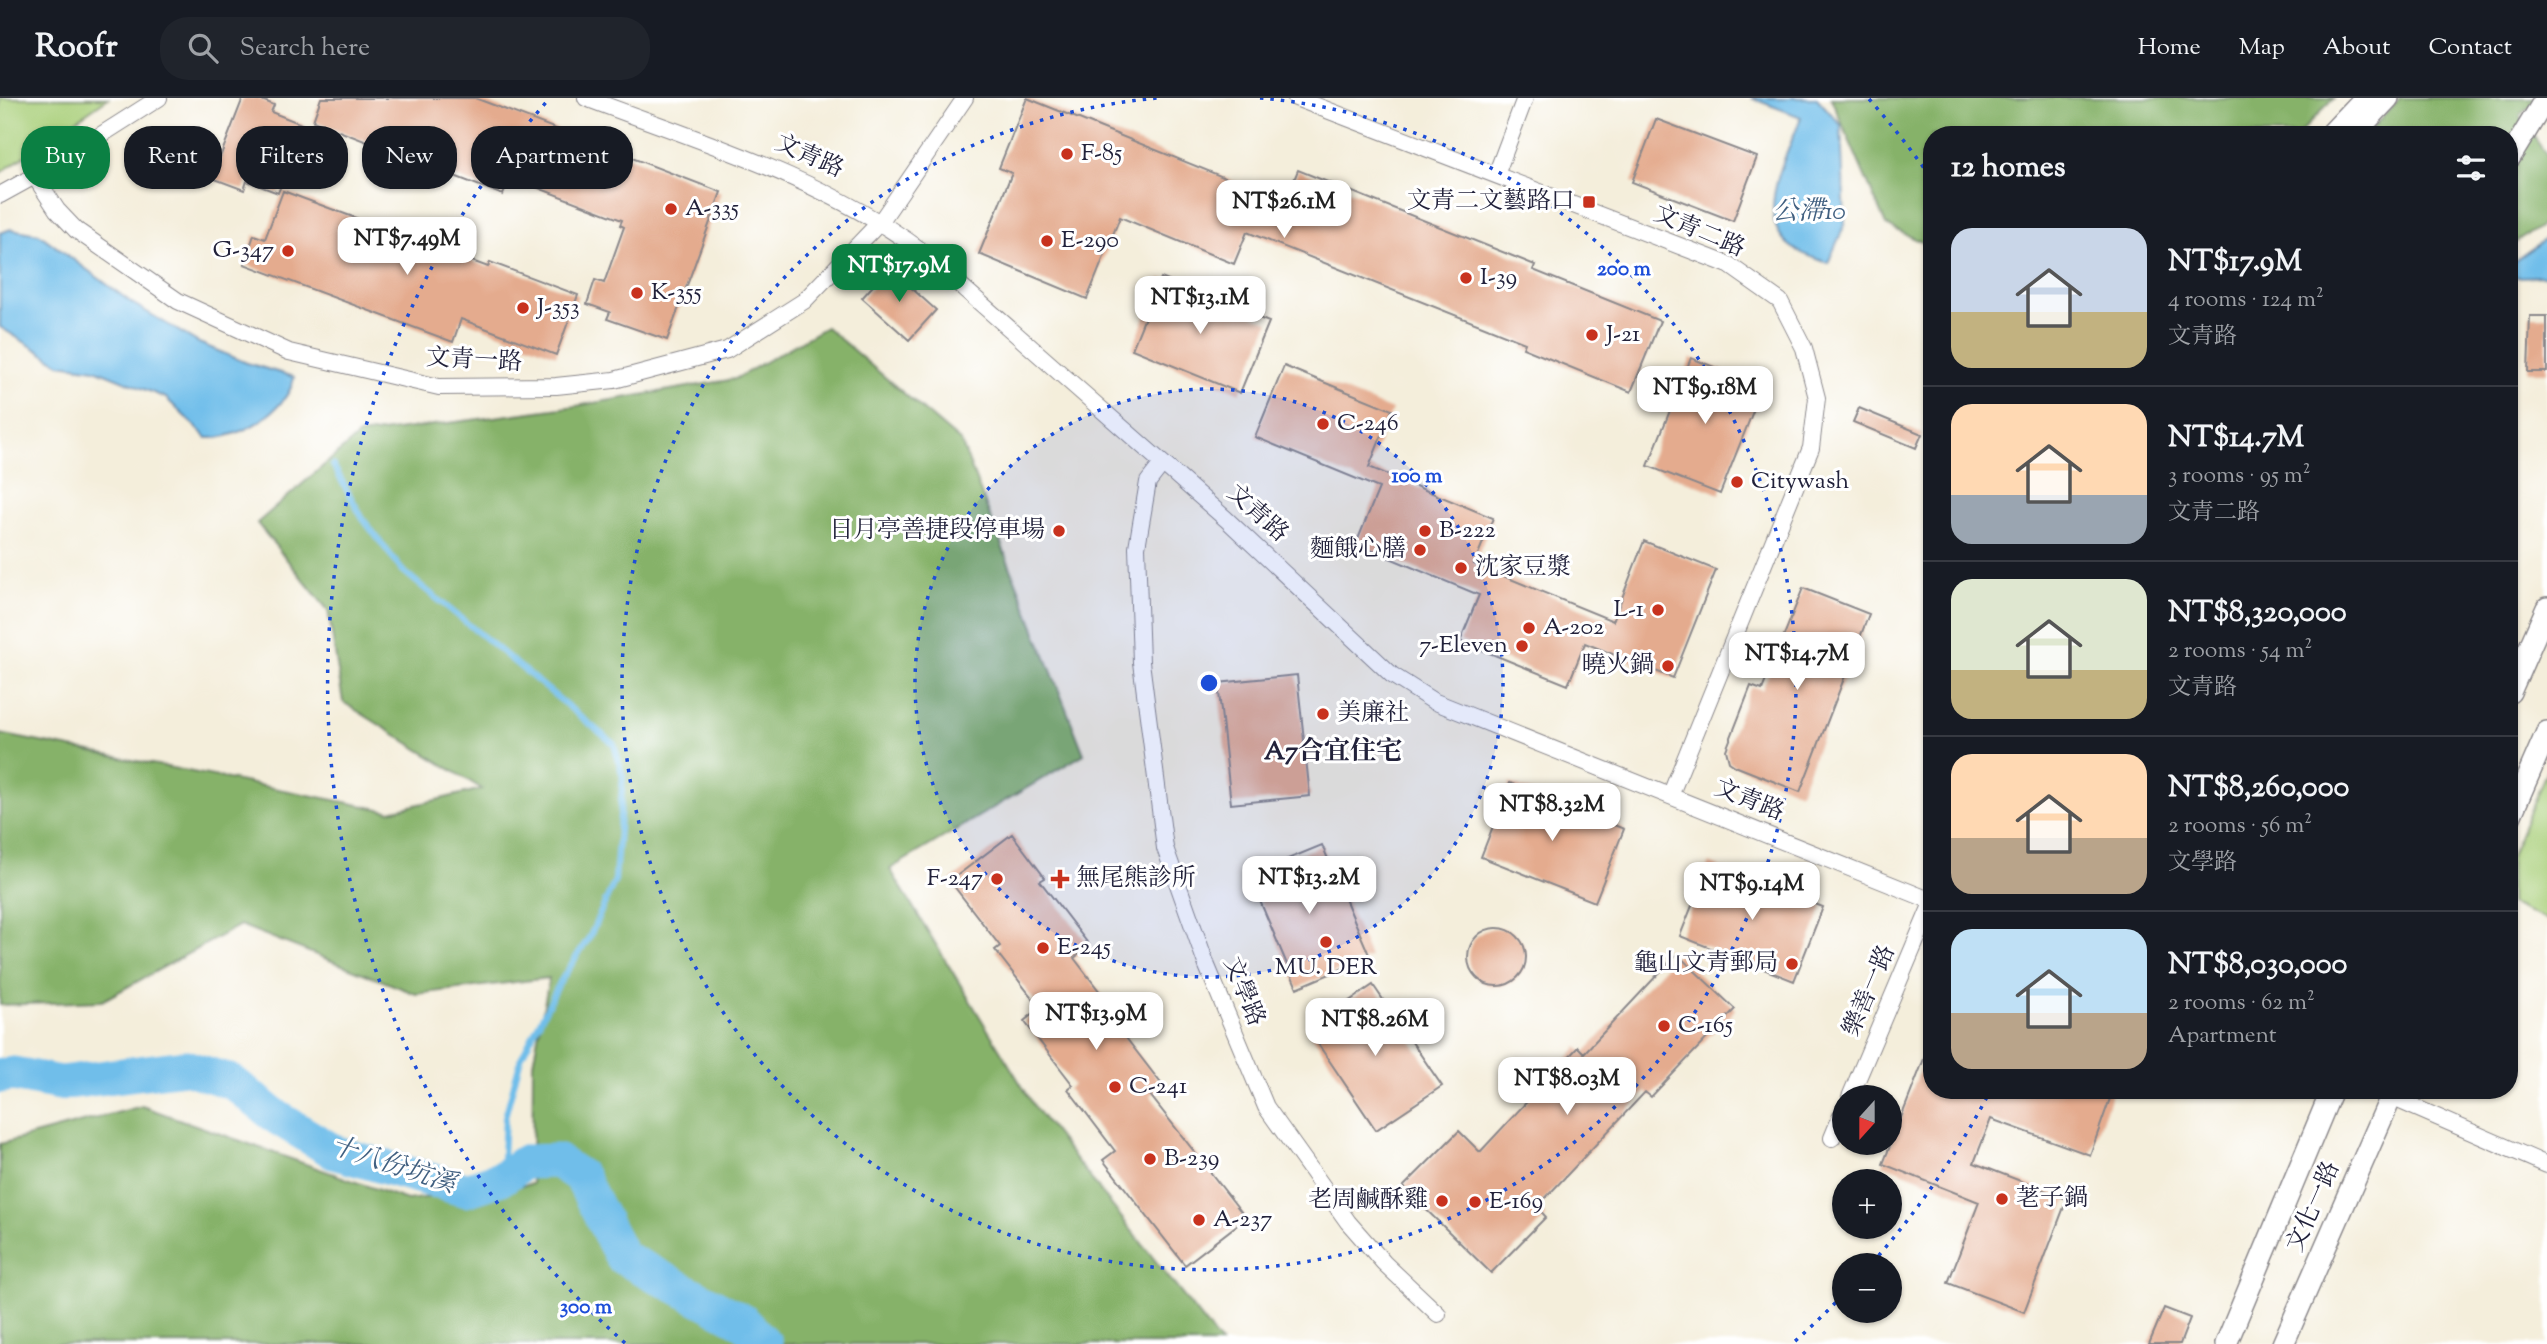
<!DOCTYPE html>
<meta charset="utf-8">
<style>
body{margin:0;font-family:"Sorts Mill Goudy","Noto Serif TC",serif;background:#20242c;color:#f1f3f6;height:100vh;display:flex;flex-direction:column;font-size:26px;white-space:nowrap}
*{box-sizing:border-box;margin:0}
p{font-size:23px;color:#9ea1a6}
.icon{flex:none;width:38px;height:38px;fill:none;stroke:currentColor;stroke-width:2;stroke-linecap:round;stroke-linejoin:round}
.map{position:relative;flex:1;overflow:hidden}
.details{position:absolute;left:1923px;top:28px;width:595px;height:973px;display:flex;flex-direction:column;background:#171b24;border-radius:28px;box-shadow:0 2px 5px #0004}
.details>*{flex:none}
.hud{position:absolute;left:21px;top:28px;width:665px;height:63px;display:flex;gap:14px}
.needle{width:46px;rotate:201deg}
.controls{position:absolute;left:1832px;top:987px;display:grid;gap:14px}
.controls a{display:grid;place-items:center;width:70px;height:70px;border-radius:50%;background:#171b24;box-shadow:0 2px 5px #0004;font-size:35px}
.price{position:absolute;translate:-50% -60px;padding:0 16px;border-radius:14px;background:#fff;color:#222;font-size:23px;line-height:46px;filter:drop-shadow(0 2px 4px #0008)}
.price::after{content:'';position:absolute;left:50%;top:42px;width:21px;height:16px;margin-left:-10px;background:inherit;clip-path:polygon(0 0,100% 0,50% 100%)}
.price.current{background:#0b8043;color:#fff}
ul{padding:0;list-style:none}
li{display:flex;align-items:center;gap:21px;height:175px;padding:0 28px}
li+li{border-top:2px solid #363941}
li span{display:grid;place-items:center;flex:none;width:196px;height:140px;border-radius:21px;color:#555}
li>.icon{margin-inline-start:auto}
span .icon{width:84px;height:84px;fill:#fffc;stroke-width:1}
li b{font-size:30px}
h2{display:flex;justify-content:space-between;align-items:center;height:84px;padding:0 28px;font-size:30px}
.chip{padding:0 24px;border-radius:28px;background:#171b24;box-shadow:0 2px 5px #0004;font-size:24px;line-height:63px}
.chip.current{background:#0b8043;color:#fff}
header{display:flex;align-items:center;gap:42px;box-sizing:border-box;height:98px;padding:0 35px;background:#171b24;border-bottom:2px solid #363941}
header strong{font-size:33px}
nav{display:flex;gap:38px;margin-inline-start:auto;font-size:24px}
.search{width:490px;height:63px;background:#20242c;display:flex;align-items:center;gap:18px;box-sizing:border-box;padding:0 24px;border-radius:28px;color:#9ea1a6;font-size:26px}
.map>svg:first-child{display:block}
</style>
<header>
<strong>Roofr</strong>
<div class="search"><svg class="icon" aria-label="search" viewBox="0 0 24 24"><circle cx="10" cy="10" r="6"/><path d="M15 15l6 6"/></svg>Search here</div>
<nav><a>Home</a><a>Map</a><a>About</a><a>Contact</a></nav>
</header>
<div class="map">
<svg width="2547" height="1246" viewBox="0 0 2547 1246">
<rect width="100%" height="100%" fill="#fff"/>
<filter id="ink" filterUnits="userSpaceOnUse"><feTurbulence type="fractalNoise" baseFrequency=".0143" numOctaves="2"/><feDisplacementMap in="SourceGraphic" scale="14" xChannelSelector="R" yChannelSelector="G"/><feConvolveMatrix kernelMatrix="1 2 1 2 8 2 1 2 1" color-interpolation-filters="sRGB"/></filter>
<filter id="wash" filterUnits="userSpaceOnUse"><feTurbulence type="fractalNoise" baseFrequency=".00686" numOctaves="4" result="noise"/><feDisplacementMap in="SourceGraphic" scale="28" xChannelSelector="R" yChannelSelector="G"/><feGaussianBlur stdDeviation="1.57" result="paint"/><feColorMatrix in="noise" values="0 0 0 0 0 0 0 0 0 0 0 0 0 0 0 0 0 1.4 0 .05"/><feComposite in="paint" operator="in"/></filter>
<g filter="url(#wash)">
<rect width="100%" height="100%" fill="#f4eedb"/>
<path fill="#a9cf79" stroke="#66785a" stroke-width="2" d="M0 0H108L0 75Z
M2547 672V822L2510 806V760Z"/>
<path fill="#86b269" stroke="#546a52" stroke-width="2" d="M1831 0H2334L2298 37H1932V149L1886 127Z
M2400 0H2538L2520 18 2547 58V124L2510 148V37H2366Z
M826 229 961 344 1084 656 890 771 1036 1011 1221 1246H0V1046L142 1008 407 1102 532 1086 533 965 549 880 416 896 240 827 102 903 0 907V636L390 713 482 691 343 604 328 512 257 425 359 337 576 308 735 281Z"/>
<path fill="#70beea" stroke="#497092" stroke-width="2" d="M1751 0H1817L1841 27 1845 126 1828 165C1818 161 1807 158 1798 153 1747 126 1788 56 1801 19Z
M11 131 39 136 132 205 199 245 247 265 294 279C289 312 239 342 207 340L166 300 95 271 60 266 0 229V135Z
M2547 140V178L2514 179 2513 164Z"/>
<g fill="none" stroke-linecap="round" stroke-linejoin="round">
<path stroke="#70beea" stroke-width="6" d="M333 367 363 421 402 472 614 646 623 679 615 782 590 838 560 884 521 960 505 1019 502 1080"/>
<path stroke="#70beea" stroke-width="35" d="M0 978 13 976 60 985 185 969 232 984 278 1020 336 1055 466 1092 502 1080 525 1064 557 1063 581 1079 622 1159 744 1224 765 1246"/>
</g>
<g id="blocks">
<path fill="#e4ab8e" d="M243 0H257L274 7 271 14 304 27 278 95 247 83 244 92 212 80Z
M321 0H475L721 94 667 242 607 221 610 214 587 206 595 182 604 185 624 129 620 127 622 122 510 79 503 97 313 23Z
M1027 0 1285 104 1298 72 1535 167 1533 172 1660 223 1631 294 1523 250 1525 245 1247 134 1234 166 1120 119 1087 201 979 156 1012 75 999 70Z
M1656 21 1757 59 1733 123 1632 84Z
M283 93 488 169 490 164 578 197 556 257 461 221 453 244 244 166 254 137 265 141Z
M889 170 936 212 909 242 862 200Z
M1161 180 1269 224 1240 295 1132 251Z
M2530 218H2547V274H2528Z
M1691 260 1763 288 1720 396 1648 368Z
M1284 268 1392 312 1369 369 1493 420 1474 466 1613 523 1644 443 1716 472 1673 580 1585 545 1568 587 1460 543 1479 497 1356 446 1379 390 1255 339Z
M1859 310 1922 336 1916 350 1853 324Z
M1803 490 1869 516 1800 694 1735 668 1729 664 1726 652 1751 588 1762 592Z
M1297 577 1310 698 1231 706 1218 585Z
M1510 685 1624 731 1595 804 1481 759Z
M1012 736 1045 780 1040 783 1090 848 1074 860 1119 919 1113 923 1163 988 1150 997 1246 1120 1185 1167 1103 1062 1115 1053 1068 991 1073 987 1024 923 1040 910 995 852 1000 848 950 783Z
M1322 747 1370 859 1297 890 1249 777Z
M1709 765 1823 809 1794 883 1680 838Z
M1468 859a29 29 0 1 1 58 0a29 29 0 1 1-58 0Z
M1677 856 1735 911 1651 999 1645 994 1537 1109 1546 1119 1491 1175 1403 1089 1459 1033 1480 1054 1578 949 1584 955Z
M1373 887 1442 988 1376 1032 1308 931Z
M1931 943 1932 992H2113L2090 1057 1991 1021 1974 1065 2067 1101 2024 1214 1948 1185 1979 1104 1883 1066Z
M2164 1210 2190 1220 2180 1246H2149Z"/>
</g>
</g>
<g filter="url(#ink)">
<use href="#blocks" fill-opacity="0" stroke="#8b888b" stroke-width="2"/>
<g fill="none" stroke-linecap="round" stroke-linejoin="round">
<g stroke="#8b888b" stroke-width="18">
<path id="minor" d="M586 0C699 43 820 79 919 151L1226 421 1392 577 1433 603 1932 803
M1296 0 1729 167 1780 203 1804 250 1817 300 1811 350 1670 698
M34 77 57 112 76 132 178 203 289 254 439 289 556 288 614 282 727 252 804 203 881 123 965 0
M1496 77 1525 0
M0 97 49 70 159 0
M1162 366 1148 384 1137 449 1141 564 1165 750 1207 868 1266 1009 1348 1124 1384 1165 1438 1216
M1850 999 1932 805
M2391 999 2547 1067
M1832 1040 1844 1011"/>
</g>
<g stroke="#8b888b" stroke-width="24">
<path id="tertiary" d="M2330 37 2365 0
M2353 37 2388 0
M2510 59 2546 0
M2510 594 2547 510
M2510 719 2547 634
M2226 1246 2332 992
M2283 1246 2394 992"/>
</g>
<use href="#minor" stroke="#fff" stroke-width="16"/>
<use href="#tertiary" stroke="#fff" stroke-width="21"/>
</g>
</g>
<circle cx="1209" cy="585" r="294" fill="#1d4ed8" fill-opacity=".12"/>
<g fill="none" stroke="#1d4ed8" stroke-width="3.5" stroke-dasharray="3.5 7">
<circle cx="1209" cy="585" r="294"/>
<path d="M1260 0A587 587 0 1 1 1158 0"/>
<path d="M1987 999A881 881 0 0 1 1874 1163M1843 1197A881 881 0 0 1 1793 1245M625 1245A881 881 0 0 1 549 1M1869 1A881 881 0 0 1 1931 80"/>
</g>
<g fill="#c8321e" stroke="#fff" stroke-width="2.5">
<circle cx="1067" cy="56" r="7"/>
<rect x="1582" y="97" width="14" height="14" rx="3.5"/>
<circle cx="671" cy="111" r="7"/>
<circle cx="1047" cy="143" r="7"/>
<circle cx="288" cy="153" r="7"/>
<circle cx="1466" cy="180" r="7"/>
<circle cx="637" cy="195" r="7"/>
<circle cx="523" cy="210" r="7"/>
<circle cx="1592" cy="237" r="7"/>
<circle cx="1323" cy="326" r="7"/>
<circle cx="1737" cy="384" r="7"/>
<circle cx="1059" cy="433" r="7"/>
<circle cx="1425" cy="433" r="7"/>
<circle cx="1420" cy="452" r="7"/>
<circle cx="1461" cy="470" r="7"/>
<circle cx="1658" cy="512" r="7"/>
<circle cx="1529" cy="530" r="7"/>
<circle cx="1522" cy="548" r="7"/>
<circle cx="1668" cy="568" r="7"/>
<circle cx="1323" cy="616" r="7"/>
<circle cx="997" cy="781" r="7"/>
<path d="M1056.5 770.5h7v7h7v7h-7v7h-7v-7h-7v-7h7z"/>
<circle cx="1326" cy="844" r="7"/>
<circle cx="1043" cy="850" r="7"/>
<circle cx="1792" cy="866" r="7"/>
<circle cx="1664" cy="928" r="7"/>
<circle cx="1115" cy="989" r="7"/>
<circle cx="1150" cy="1061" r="7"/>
<circle cx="2002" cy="1101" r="7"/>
<circle cx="1442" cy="1103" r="7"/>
<circle cx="1475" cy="1104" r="7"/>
<circle cx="1199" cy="1122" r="7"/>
</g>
<g text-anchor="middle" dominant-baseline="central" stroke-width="6" stroke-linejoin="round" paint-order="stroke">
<g font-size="24" fill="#22223b" stroke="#fff" text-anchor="start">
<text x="1081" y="56">F-85</text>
<text x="1575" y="104" text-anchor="end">文青二文藝路口</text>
<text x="685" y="111">A-335</text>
<text x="1061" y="143">E-290</text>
<text x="274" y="153" text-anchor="end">G-347</text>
<text x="1480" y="180">I-39</text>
<text x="651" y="195">K-355</text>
<text x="537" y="210">J-353</text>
<text x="1606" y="237">J-21</text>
<text x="1337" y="326">C-246</text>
<text x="1751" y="384">Citywash</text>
<text x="1045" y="433" text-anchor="end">日月亭善捷段停車場</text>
<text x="1439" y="433">B-222</text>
<text x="1406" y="452" text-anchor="end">麵餓心膳</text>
<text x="1475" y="470">沈家豆漿</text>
<text x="1644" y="512" text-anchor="end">L-1</text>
<text x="1543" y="530">A-202</text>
<text x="1508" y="548" text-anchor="end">7-Eleven</text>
<text x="1654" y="568" text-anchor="end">曉火鍋</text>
<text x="1337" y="616">美廉社</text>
<text x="983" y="781" text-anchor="end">F-247</text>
<text x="1076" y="781">無尾熊診所</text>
<text x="1057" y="850">E-245</text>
<text x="1778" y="866" text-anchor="end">龜山文青郵局</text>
<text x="1326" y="870" text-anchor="middle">MU. DER</text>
<text x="1678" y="928">C-165</text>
<text x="1129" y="989">C-241</text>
<text x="1164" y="1061">B-239</text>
<text x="2016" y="1101">荖子鍋</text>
<text x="1428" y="1103" text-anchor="end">老周鹹酥雞</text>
<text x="1489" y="1104">E-169</text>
<text x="1213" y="1122">A-237</text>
</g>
<g font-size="24" fill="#22223b" stroke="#fff">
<text transform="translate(809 59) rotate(24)">文青路</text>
<text transform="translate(1699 134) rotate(23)">文青二路</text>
<text transform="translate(474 263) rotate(3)">文青一路</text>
<text transform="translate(1257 416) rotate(42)">文青路</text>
<text transform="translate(1749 703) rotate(22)">文青路</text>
<text transform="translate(1870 893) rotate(-67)">樂善一路</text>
<text transform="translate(1243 894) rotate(68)">文學路</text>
<text transform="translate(2314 1109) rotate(-66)">文化一路</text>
</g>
<g font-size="26" font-style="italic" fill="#416081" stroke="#fff">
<text x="1809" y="114">公滯10</text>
<text transform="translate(393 1068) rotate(18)">十八份坑溪</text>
</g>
<g font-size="26" font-weight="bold" fill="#22223b" stroke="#fff">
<text x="1333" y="654">A7合宜住宅</text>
</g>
</g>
<circle cx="1209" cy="585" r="10" fill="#1d4ed8" stroke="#fff" stroke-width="3.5"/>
<g font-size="21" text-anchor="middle" font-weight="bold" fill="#1d4ed8" stroke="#fff" stroke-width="6" stroke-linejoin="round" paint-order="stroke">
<text x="1624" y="177">200 m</text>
<text x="1417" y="384">100 m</text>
<text x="586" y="1215">300 m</text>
</g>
</svg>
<div class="controls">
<a><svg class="needle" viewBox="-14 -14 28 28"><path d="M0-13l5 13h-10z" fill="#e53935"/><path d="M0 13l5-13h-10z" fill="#9ea1a6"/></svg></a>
<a>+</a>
<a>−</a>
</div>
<b class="price" style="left:1284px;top:142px">NT$26.1M</b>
<b class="price" style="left:407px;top:179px">NT$7.49M</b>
<b class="price current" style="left:899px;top:206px">NT$17.9M</b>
<b class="price" style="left:1200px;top:238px">NT$13.1M</b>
<b class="price" style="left:1705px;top:328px">NT$9.18M</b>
<b class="price" style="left:1797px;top:594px">NT$14.7M</b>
<b class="price" style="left:1552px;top:745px">NT$8.32M</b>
<b class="price" style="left:1309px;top:818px">NT$13.2M</b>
<b class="price" style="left:1752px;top:824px">NT$9.14M</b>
<b class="price" style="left:1096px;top:954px">NT$13.9M</b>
<b class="price" style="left:1375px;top:960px">NT$8.26M</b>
<b class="price" style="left:1567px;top:1019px">NT$8.03M</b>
<div class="hud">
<a class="chip current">Buy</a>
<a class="chip">Rent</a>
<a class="chip">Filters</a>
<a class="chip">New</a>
<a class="chip">Apartment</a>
</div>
<section class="details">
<h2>12 homes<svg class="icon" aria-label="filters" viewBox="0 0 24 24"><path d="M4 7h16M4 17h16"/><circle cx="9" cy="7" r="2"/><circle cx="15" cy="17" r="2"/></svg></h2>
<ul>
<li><span style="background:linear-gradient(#c9d6e8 60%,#c2b280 0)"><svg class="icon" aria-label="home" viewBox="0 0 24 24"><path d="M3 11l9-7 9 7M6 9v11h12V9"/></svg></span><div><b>NT$17.9M</b><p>4 rooms · 124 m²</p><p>文青路</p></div></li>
<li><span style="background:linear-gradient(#ffd9b3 65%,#9aa5b1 0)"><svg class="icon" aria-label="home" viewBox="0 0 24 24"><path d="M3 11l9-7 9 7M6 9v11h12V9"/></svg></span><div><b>NT$14.7M</b><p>3 rooms · 95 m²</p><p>文青二路</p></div></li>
<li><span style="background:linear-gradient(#dfe7d0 65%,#c2b280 0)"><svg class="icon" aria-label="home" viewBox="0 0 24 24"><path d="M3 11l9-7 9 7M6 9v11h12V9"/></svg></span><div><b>NT$8,320,000</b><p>2 rooms · 54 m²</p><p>文青路</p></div></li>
<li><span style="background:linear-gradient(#ffd9b3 60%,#b9a48a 0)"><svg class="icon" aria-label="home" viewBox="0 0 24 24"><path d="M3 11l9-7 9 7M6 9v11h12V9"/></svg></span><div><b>NT$8,260,000</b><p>2 rooms · 56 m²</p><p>文學路</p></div></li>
<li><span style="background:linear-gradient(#bfe0f5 60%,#b9a48a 0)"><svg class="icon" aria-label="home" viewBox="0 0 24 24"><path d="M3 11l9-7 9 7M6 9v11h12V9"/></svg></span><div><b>NT$8,030,000</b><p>2 rooms · 62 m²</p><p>Apartment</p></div></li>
</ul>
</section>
</div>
